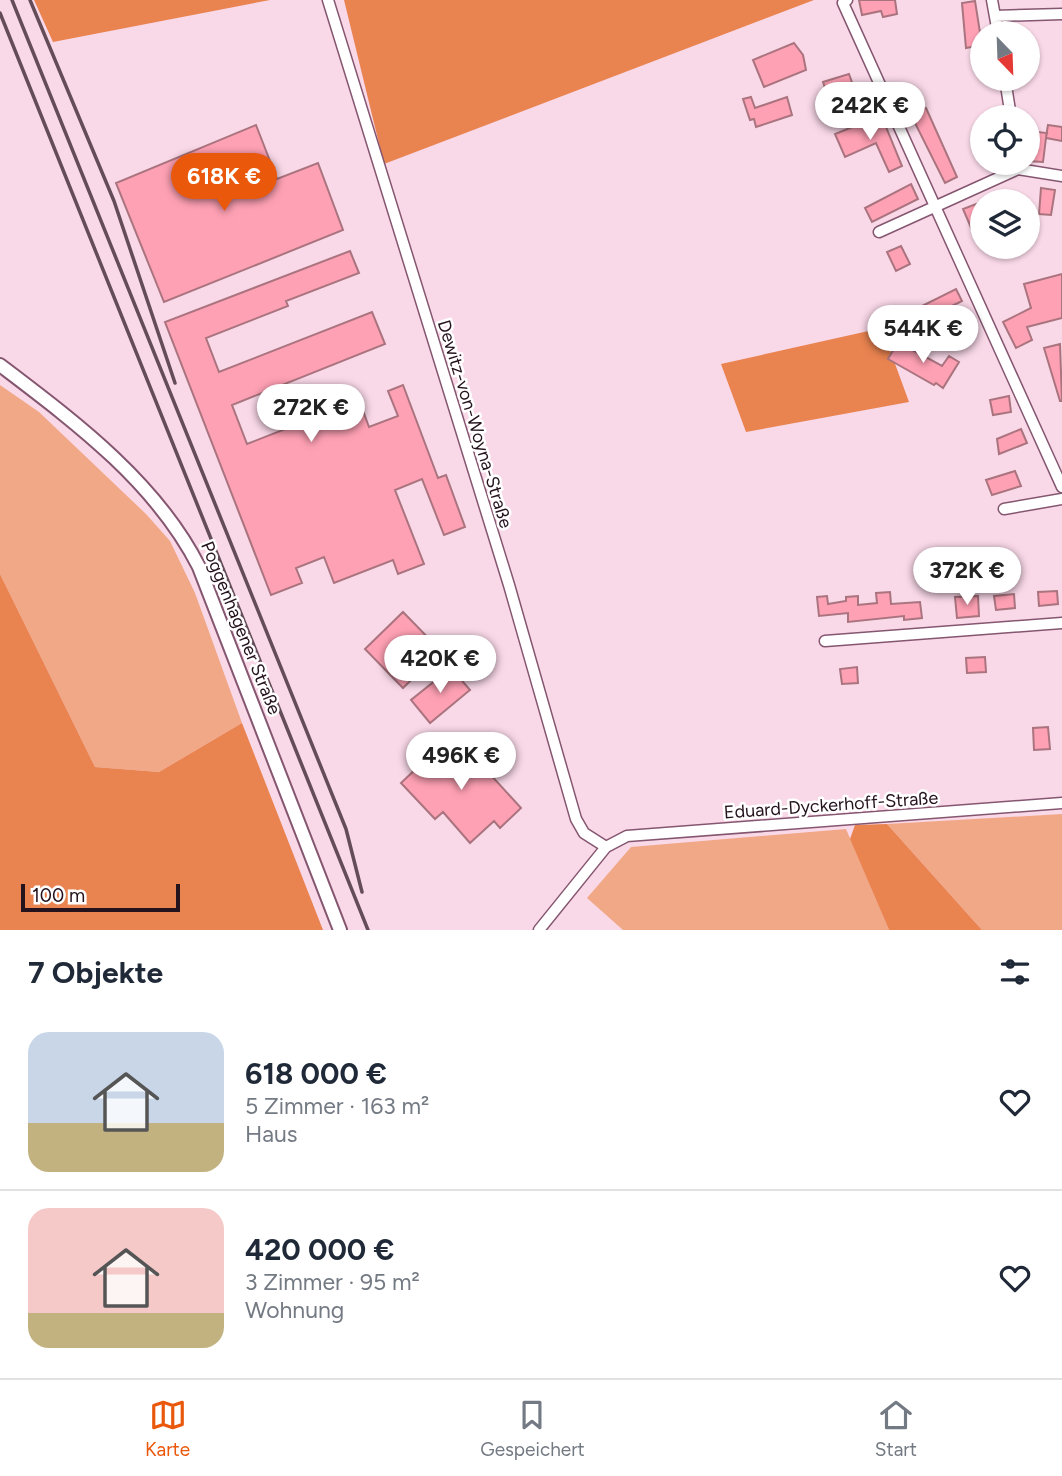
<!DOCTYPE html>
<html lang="de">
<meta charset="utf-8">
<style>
body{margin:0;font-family:Figtree,sans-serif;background:#f2f2f3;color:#1f2937;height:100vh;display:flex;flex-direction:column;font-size:26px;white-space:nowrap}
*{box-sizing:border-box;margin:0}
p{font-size:23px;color:#747a83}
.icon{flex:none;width:38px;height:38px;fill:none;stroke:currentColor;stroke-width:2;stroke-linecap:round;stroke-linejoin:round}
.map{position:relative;height:930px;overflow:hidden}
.panel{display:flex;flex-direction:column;background:#fff;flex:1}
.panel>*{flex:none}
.needle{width:46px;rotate:157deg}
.fabs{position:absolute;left:970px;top:21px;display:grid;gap:14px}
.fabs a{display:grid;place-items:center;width:70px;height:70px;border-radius:50%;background:#fff;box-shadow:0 2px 5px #0004;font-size:35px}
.scale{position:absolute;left:21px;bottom:18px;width:159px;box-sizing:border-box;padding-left:7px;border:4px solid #24121c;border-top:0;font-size:19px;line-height:24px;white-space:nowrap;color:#24121c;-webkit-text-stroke:5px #fff;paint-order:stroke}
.price{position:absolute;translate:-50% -60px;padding:0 16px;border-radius:24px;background:#fff;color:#222;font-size:23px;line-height:46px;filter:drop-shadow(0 2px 4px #0008)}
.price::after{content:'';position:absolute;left:50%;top:42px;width:21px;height:16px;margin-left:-10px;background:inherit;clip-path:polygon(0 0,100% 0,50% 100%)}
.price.active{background:#ea580c;color:#fff}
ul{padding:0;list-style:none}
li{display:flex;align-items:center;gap:21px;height:175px;padding:0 28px}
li+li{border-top:2px solid #e0e1e3}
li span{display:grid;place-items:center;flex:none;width:196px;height:140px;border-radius:21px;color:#555}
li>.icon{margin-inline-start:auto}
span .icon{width:84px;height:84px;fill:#fffc;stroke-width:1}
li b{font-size:30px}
h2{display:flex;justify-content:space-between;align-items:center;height:84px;padding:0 28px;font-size:30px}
.tabs{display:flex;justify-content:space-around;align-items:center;height:98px;border-top:2px solid #e0e1e3;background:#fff;font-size:19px;color:#747a83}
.tabs a{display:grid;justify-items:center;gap:4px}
.tabs .active{color:#ea580c}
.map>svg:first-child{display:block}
</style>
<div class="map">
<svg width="1062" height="930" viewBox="0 0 1062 930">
<rect width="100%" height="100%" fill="#f9d8e8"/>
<path fill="#f1a886" d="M0 385 39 412 146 514 170 541 195 593 242 723 159 772 95 767 0 574Z
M1062 814V930H982L887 824Z
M846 829 889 930H623L587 898 631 847Z"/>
<path fill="#e98350" d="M34 0H270L53 42Z
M344 0H814L384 164Z
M882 328 909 402 746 432 721 364Z
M0 574 95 767 159 772 242 723 323 930H0Z
M887 824 982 930H889L850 839 855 825Z"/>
<path fill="#ffa1b5" stroke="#aa747f" stroke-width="2" d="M859 0H895L897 14 883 17 881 11 862 15Z
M975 1 982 45 966 48 962 3Z
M794 43 803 55 806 70 764 87 753 60Z
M849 74 854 88 828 97 823 82Z
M751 97 755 108 787 97 792 115 756 127 754 119 750 120 743 99Z
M926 108 957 177 945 183 911 115Z
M867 121 870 128 884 122 902 166 889 172 876 143 845 157 835 134Z
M256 125 277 179 318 163 343 230 164 302 116 183Z
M1048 125 1062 127V141L1046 138 1043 162 1027 161 1029 131 1047 133 1046 137Z
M911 184 918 199 872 222 865 208Z
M1041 188 1055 190 1051 215 1039 214Z
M976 204 982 226 972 230 963 209Z
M901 246 910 264 896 271 887 252Z
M350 251 359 273 286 301 288 306 206 338 219 372 372 312 385 344 232 405 247 444 359 400 369 427 398 416 388 391 403 385 438 478 446 475 465 527 444 535 422 479 395 490 424 564 398 574 393 560 334 583 324 557 296 568 302 583 271 595 165 322Z
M1062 274V318L1027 327 1032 340 1016 348 1003 322 1031 308 1024 284Z
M956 289 962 301 924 320 918 308Z
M898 342 942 366 949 356 959 362 943 388 936 383 934 385 888 359Z
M1060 344 1062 401H1060L1044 348Z
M1009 396 1011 412 993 415 990 400Z
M1021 429 1027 443 999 454 997 439Z
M1015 471 1021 486 992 495 986 480Z
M1057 591 1058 604 1039 606 1038 592Z
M890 592 891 604 920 602 922 618 904 620V616L848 622V613L819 616 817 597 827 596 828 604 846 601V597L858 596V605L877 603 876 593Z
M1014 594 1015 608 996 610 994 596Z
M978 596 979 616 957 618 955 597Z
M403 612 441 651 403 688 365 649Z
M985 657 986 672 967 673 966 658Z
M857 667 858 683 842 684 840 669Z
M451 668 470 690 430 723 411 700Z
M1048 727 1050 749 1034 750 1033 728Z
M457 738 521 808 500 828 494 821 470 843 443 812 435 819 401 783 422 763 426 766Z"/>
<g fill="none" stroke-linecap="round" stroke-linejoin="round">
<g stroke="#855670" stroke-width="13">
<path id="minor" d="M328 0 509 585 576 819 584 833 606 847
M847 0 843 3 1062 487
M992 0 998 33
M995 16 1062 14
M1005 79 1011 117
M879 232 1018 169 1062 176
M1004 509 1062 499
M825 641 1062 623
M539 930 606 847 627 836 1062 803"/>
</g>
<g stroke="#855670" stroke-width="16">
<path id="tertiary" d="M0 365C75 422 156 482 199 567L340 930"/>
</g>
<use href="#minor" stroke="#fff" stroke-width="10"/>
<use href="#tertiary" stroke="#fff" stroke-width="12"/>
<path stroke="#644d59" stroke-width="3.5" d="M12 0 346 829 362 892
M30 0 114 201 175 383
M0 13 368 930"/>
</g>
<g text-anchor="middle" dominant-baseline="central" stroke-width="5" stroke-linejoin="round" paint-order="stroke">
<g font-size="18" fill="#24121c" stroke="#fff">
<text transform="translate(475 424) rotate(73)">Dewitz-von-Woyna-Straße</text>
<text transform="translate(241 628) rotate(68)">Poggenhagener Straße</text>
<text transform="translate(831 805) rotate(-4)">Eduard-Dyckerhoff-Straße</text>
</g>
</g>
</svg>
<div class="fabs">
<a><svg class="needle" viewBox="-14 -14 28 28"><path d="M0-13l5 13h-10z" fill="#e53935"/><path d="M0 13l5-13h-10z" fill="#747a83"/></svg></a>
<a><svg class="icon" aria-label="locate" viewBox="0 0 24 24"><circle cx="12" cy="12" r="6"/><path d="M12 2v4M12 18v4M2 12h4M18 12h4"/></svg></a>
<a><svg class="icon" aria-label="layers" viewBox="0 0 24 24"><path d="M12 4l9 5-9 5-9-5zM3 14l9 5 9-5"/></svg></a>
</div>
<div class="scale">100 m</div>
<b class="price" style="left:870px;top:142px">242K €</b>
<b class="price active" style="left:224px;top:213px">618K €</b>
<b class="price" style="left:923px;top:365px">544K €</b>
<b class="price" style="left:311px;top:444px">272K €</b>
<b class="price" style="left:967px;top:607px">372K €</b>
<b class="price" style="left:440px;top:695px">420K €</b>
<b class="price" style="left:461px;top:792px">496K €</b>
</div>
<section class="panel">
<h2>7 Objekte<svg class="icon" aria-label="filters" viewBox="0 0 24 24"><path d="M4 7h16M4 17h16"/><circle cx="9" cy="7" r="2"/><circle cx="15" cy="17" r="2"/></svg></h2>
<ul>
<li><span style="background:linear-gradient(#c9d6e8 65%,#c2b280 0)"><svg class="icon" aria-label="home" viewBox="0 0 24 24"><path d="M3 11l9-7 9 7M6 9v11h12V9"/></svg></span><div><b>618 000 €</b><p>5 Zimmer · 163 m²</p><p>Haus</p></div><svg class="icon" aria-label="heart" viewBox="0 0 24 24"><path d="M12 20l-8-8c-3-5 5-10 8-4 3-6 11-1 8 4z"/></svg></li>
<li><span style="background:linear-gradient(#f6c9c9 75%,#c2b280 0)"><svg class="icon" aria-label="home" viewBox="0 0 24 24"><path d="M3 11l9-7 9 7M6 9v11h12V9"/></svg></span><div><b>420 000 €</b><p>3 Zimmer · 95 m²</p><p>Wohnung</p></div><svg class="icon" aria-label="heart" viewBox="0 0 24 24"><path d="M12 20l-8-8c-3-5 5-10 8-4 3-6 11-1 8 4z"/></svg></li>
</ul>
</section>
<nav class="tabs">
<a class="active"><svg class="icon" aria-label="map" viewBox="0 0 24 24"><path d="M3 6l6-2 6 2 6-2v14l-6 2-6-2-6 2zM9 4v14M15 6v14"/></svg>Karte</a>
<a><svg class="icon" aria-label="saved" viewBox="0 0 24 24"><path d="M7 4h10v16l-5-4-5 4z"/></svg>Gespeichert</a>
<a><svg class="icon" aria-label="home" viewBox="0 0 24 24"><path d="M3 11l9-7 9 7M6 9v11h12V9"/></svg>Start</a>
</nav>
